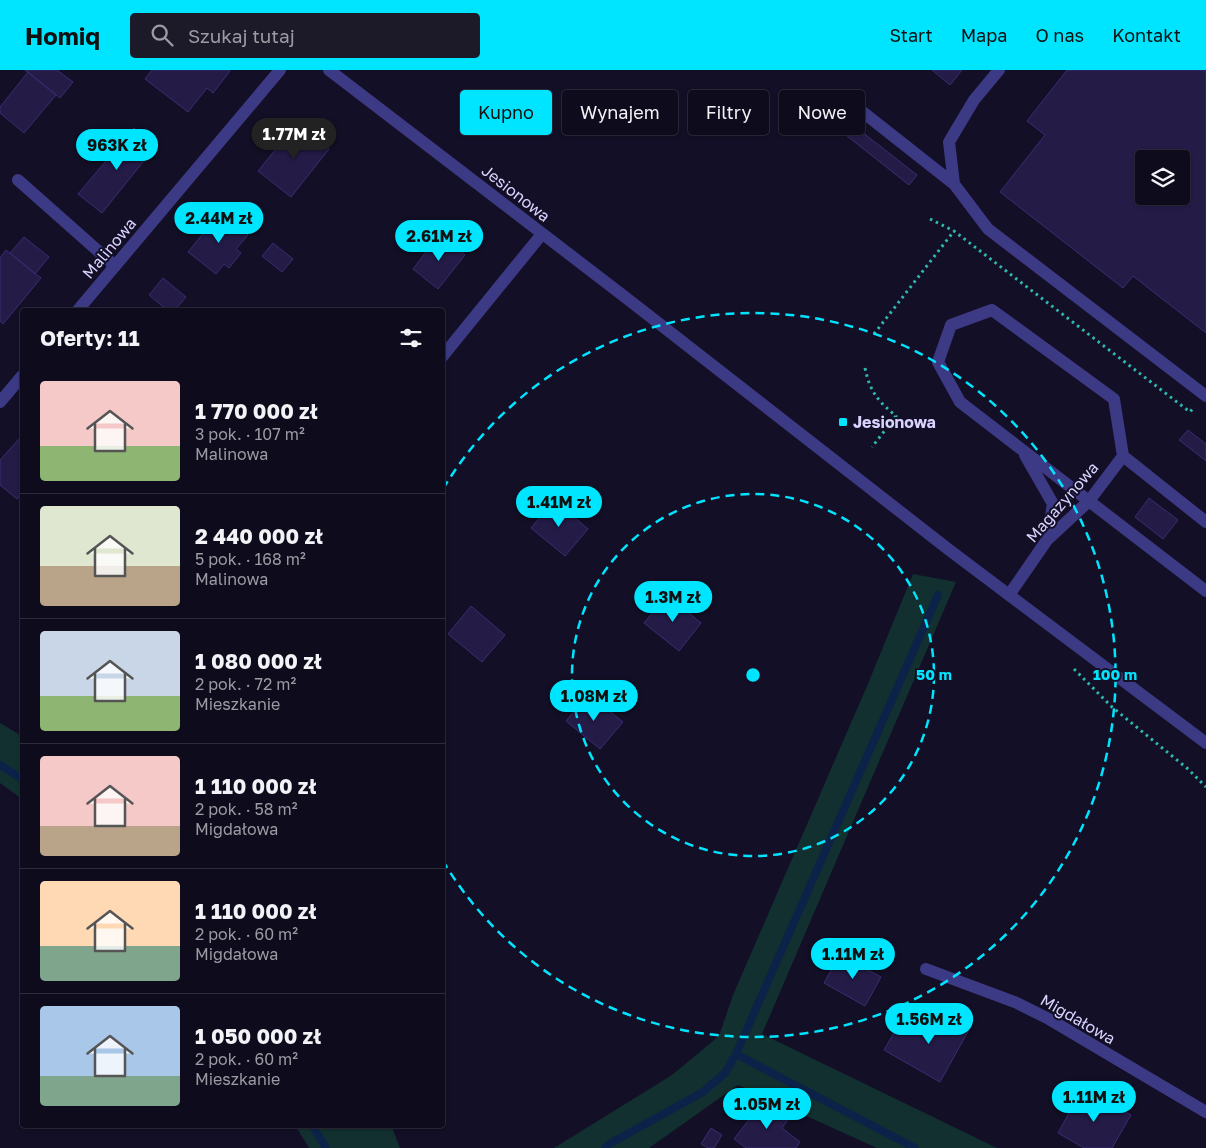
<!DOCTYPE html>
<html lang="pl">
<meta charset="utf-8">
<style>
body{margin:0;font-family:"Golos Text",sans-serif;background:#1c1929;color:#f1f3f6;height:100vh;display:flex;flex-direction:column;font-size:19px;white-space:nowrap}
*{box-sizing:border-box;margin:0}
p{font-size:16px;color:#9b9ba3}
.icon{flex:none;width:28px;height:28px;fill:none;stroke:currentColor;stroke-width:2;stroke-linecap:round;stroke-linejoin:round}
.map{position:relative;flex:1;overflow:hidden}
.side{position:absolute;left:20px;top:238px;width:425px;height:820px;display:flex;flex-direction:column;background:#0e0b1c;border-radius:5px;box-shadow:0 1px 4px #0004,0 0 0 1px #2e2b3b}
.side>*{flex:none}
.guide{position:absolute;left:460px;top:20px;width:475px;height:45px;display:flex;gap:10px}
.tools{position:absolute;left:1135px;top:80px;display:grid;gap:10px}
.tools a{display:grid;place-items:center;width:55px;height:55px;border-radius:5px;background:#0e0b1c;box-shadow:0 1px 4px #0004,0 0 0 1px #2e2b3b;font-size:25px}
.price{position:absolute;translate:-50% -42px;padding:0 11px;border-radius:18px;background:#00e5ff;color:#111;font-size:16px;line-height:32px;filter:drop-shadow(0 1px 2px #0008)}
.price::after{content:'';position:absolute;left:50%;top:30px;width:15px;height:11px;margin-left:-8px;background:inherit;clip-path:polygon(0 0,100% 0,50% 100%)}
.price.on{background:#222;color:#fff}
ul{padding:0;list-style:none}
li{display:flex;align-items:center;gap:15px;height:125px;padding:0 20px}
li+li{border-top:1px solid #2e2b3b}
li span{display:grid;place-items:center;flex:none;width:140px;height:100px;border-radius:5px;color:#555}
li>.icon{margin-inline-start:auto}
span .icon{width:60px;height:60px;fill:#fffc;stroke-width:1}
li b{font-size:21px}
h2{display:flex;justify-content:space-between;align-items:center;height:60px;padding:0 20px;font-size:21px}
.tag{padding:0 18px;border-radius:5px;background:#0e0b1c;box-shadow:0 1px 4px #0004,0 0 0 1px #2e2b3b;font-size:18px;line-height:45px}
.tag.on{background:#00e5ff;color:#111}
header{display:flex;align-items:center;gap:30px;box-sizing:border-box;height:70px;padding:0 25px;background:#00e5ff;color:#111}
header strong{font-size:24px}
nav{display:flex;gap:28px;margin-inline-start:auto;font-size:18px}
.search{width:350px;height:45px;background:#1c1929;display:flex;align-items:center;gap:12px;box-sizing:border-box;padding:0 18px;border-radius:5px;color:#9b9ba3;font-size:19px}
.map>svg:first-child{display:block}
</style>
<header>
<strong>Homiq</strong>
<div class="search"><svg class="icon" aria-label="search" viewBox="0 0 24 24"><circle cx="10" cy="10" r="6"/><path d="M15 15l6 6"/></svg>Szukaj tutaj</div>
<nav><a>Start</a><a>Mapa</a><a>O nas</a><a>Kontakt</a></nav>
</header>
<div class="map">
<svg width="1206" height="1078" viewBox="0 0 1206 1078">
<rect width="100%" height="100%" fill="#130f26"/>
<path fill="#12302f" d="M913 504 956 512 762 964 997 1078H877L738 1015 649 1078H554L672 1005 719 966 733 925 867 616Z
M0 653 22 666V729L0 713Z
M295 1055H391L400 1078H309Z"/>
<g fill="none" stroke-linecap="round" stroke-linejoin="round">
<path stroke="#0c2248" stroke-width="8" d="M0 695 22 709
M736 984 915 1078
M312 1055 326 1078
M605 1078 611 1073 703 1022 725 1003 736 984 938 525"/>
</g>
<path fill="#241b47" stroke="#3b2d73" fill-rule="evenodd" d="M25 0H57L73 12 60 28Z
M152 0H228L230 1 213 23 207 18 188 42 145 9Z
M932 0H962L950 15Z
M1067 0H1206V263L1133 206 1123 218 1000 122 1045 65 1027 51ZM1144 89H1181V126H1144Z
M28 2 56 25 24 63 0 43V37Z
M844 48 917 105 909 115 837 58Z
M297 53 329 79 291 127 258 101Z
M134 58 155 77 102 143 78 124Z
M220 143 248 165 236 179 241 183 229 198 224 194 216 204 188 182Z
M439 165 465 185 438 219 413 199Z
M24 167 49 187 35 204 10 183Z
M273 173 293 189 282 202 262 186Z
M6 180 41 208 3 254 0 251V188Z
M163 208 186 227 175 240H167L149 225Z
M1188 360 1206 374V391L1179 370Z
M20 368 22 370V423L17 429 0 415V390Z
M1149 428 1178 450 1163 469 1135 447Z
M554 430 588 459 565 486 531 458Z
M667 525 701 553 679 581 644 553Z
M471 536 505 565 482 592 448 564Z
M588 624 623 652 600 679 566 651Z
M840 885 881 907 865 936 824 913Z
M943 941 971 956 940 1012 884 980 902 949 930 964Z
M1093 1023 1131 1045 1112 1078H1084L1058 1063 1079 1025 1089 1030Z
M765 1029 789 1048 782 1058 800 1072 796 1078H746L734 1069Z
M711 1058 722 1065 714 1078H708L701 1074Z"/>
<g fill="none" stroke-linecap="round" stroke-linejoin="round">
<path stroke="#2fb8b0" stroke-width="3" stroke-dasharray="2.5 4" stroke-linecap="butt" d="M930 149 954 161 1190 342 1194 337
M874 264 954 161
M865 298C870 322 878 331 896 346L872 377
M1074 599 1112 637 1188 699 1206 717"/>
<path stroke="#3d3a85" stroke-width="12" d="M850 32 954 114 988 159 1206 326
M18 110 115 196
M954 114 949 72 974 30 999 0
M442 287 542 164
M1025 385 1053 434 1047 470
M1206 452 1123 386 1114 329 992 240 951 255 938 292 960 332 1206 521
M1009 525 1047 470 1089 431 1123 386"/>
<path stroke="#3d3a85" stroke-width="12" d="M78 240 280 0
M0 332 22 306
M926 899 1017 933 1049 949 1206 1042"/>
<path stroke="#3d3a85" stroke-width="12" d="M329 0 625 227 948 479 1206 673"/>
</g>
<g fill="none" stroke="#00e5ff" stroke-width="2.5" stroke-dasharray="9 6">
<circle cx="753" cy="605" r="181"/>
<path d="M443 419A362 362 0 1 1 443 791"/>
</g>
<rect fill="#00e5ff" stroke="#130f26" stroke-width="2" x="838" y="347" width="10" height="10" rx="2.5"/>
<g text-anchor="middle" dominant-baseline="central" stroke-width="4" stroke-linejoin="round" paint-order="stroke">
<g font-size="16" fill="#d9d4ff" stroke="#130f26">
<text transform="translate(516 123) rotate(38)">Jesionowa</text>
<text transform="translate(109 178) rotate(-50)">Malinowa</text>
<text transform="translate(1062 432) rotate(-49)">Magazynowa</text>
<text transform="translate(1078 949) rotate(30)">Migdałowa</text>
</g>
<g font-size="16" font-weight="bold" fill="#d9d4ff" stroke="#130f26" text-anchor="start">
<text x="853" y="352">Jesionowa</text>
</g>
</g>
<circle cx="753" cy="605" r="8" fill="#00e5ff" stroke="#130f26" stroke-width="2.5"/>
<g font-size="15" text-anchor="middle" font-weight="bold" fill="#00e5ff" stroke="#130f26" stroke-width="4" stroke-linejoin="round" paint-order="stroke">
<text x="934" y="610">50 m</text>
<text x="1115" y="610">100 m</text>
</g>
</svg>
<div class="tools">
<a><svg class="icon" aria-label="layers" viewBox="0 0 24 24"><path d="M12 4l9 5-9 5-9-5zM3 14l9 5 9-5"/></svg></a>
</div>
<b class="price on" style="left:294px;top:90px">1.77M zł</b>
<b class="price" style="left:117px;top:101px">963K zł</b>
<b class="price" style="left:219px;top:174px">2.44M zł</b>
<b class="price" style="left:439px;top:192px">2.61M zł</b>
<b class="price" style="left:559px;top:458px">1.41M zł</b>
<b class="price" style="left:673px;top:553px">1.3M zł</b>
<b class="price" style="left:594px;top:652px">1.08M zł</b>
<b class="price" style="left:853px;top:910px">1.11M zł</b>
<b class="price" style="left:929px;top:975px">1.56M zł</b>
<b class="price" style="left:1094px;top:1053px">1.11M zł</b>
<b class="price" style="left:767px;top:1060px">1.05M zł</b>
<div class="guide">
<a class="tag on">Kupno</a>
<a class="tag">Wynajem</a>
<a class="tag">Filtry</a>
<a class="tag">Nowe</a>
</div>
<section class="side">
<h2>Oferty: 11<svg class="icon" aria-label="filters" viewBox="0 0 24 24"><path d="M4 7h16M4 17h16"/><circle cx="9" cy="7" r="2"/><circle cx="15" cy="17" r="2"/></svg></h2>
<ul>
<li><span style="background:linear-gradient(#f6c9c9 65%,#8fb573 0)"><svg class="icon" aria-label="home" viewBox="0 0 24 24"><path d="M3 11l9-7 9 7M6 9v11h12V9"/></svg></span><div><b>1 770 000 zł</b><p>3 pok. · 107 m²</p><p>Malinowa</p></div></li>
<li><span style="background:linear-gradient(#dfe7d0 60%,#b9a48a 0)"><svg class="icon" aria-label="home" viewBox="0 0 24 24"><path d="M3 11l9-7 9 7M6 9v11h12V9"/></svg></span><div><b>2 440 000 zł</b><p>5 pok. · 168 m²</p><p>Malinowa</p></div></li>
<li><span style="background:linear-gradient(#c9d6e8 65%,#8fb573 0)"><svg class="icon" aria-label="home" viewBox="0 0 24 24"><path d="M3 11l9-7 9 7M6 9v11h12V9"/></svg></span><div><b>1 080 000 zł</b><p>2 pok. · 72 m²</p><p>Mieszkanie</p></div></li>
<li><span style="background:linear-gradient(#f6c9c9 70%,#b9a48a 0)"><svg class="icon" aria-label="home" viewBox="0 0 24 24"><path d="M3 11l9-7 9 7M6 9v11h12V9"/></svg></span><div><b>1 110 000 zł</b><p>2 pok. · 58 m²</p><p>Migdałowa</p></div></li>
<li><span style="background:linear-gradient(#ffd9b3 65%,#7fa58c 0)"><svg class="icon" aria-label="home" viewBox="0 0 24 24"><path d="M3 11l9-7 9 7M6 9v11h12V9"/></svg></span><div><b>1 110 000 zł</b><p>2 pok. · 60 m²</p><p>Migdałowa</p></div></li>
<li><span style="background:linear-gradient(#a9c7e8 70%,#7fa58c 0)"><svg class="icon" aria-label="home" viewBox="0 0 24 24"><path d="M3 11l9-7 9 7M6 9v11h12V9"/></svg></span><div><b>1 050 000 zł</b><p>2 pok. · 60 m²</p><p>Mieszkanie</p></div></li>
</ul>
</section>
</div>
